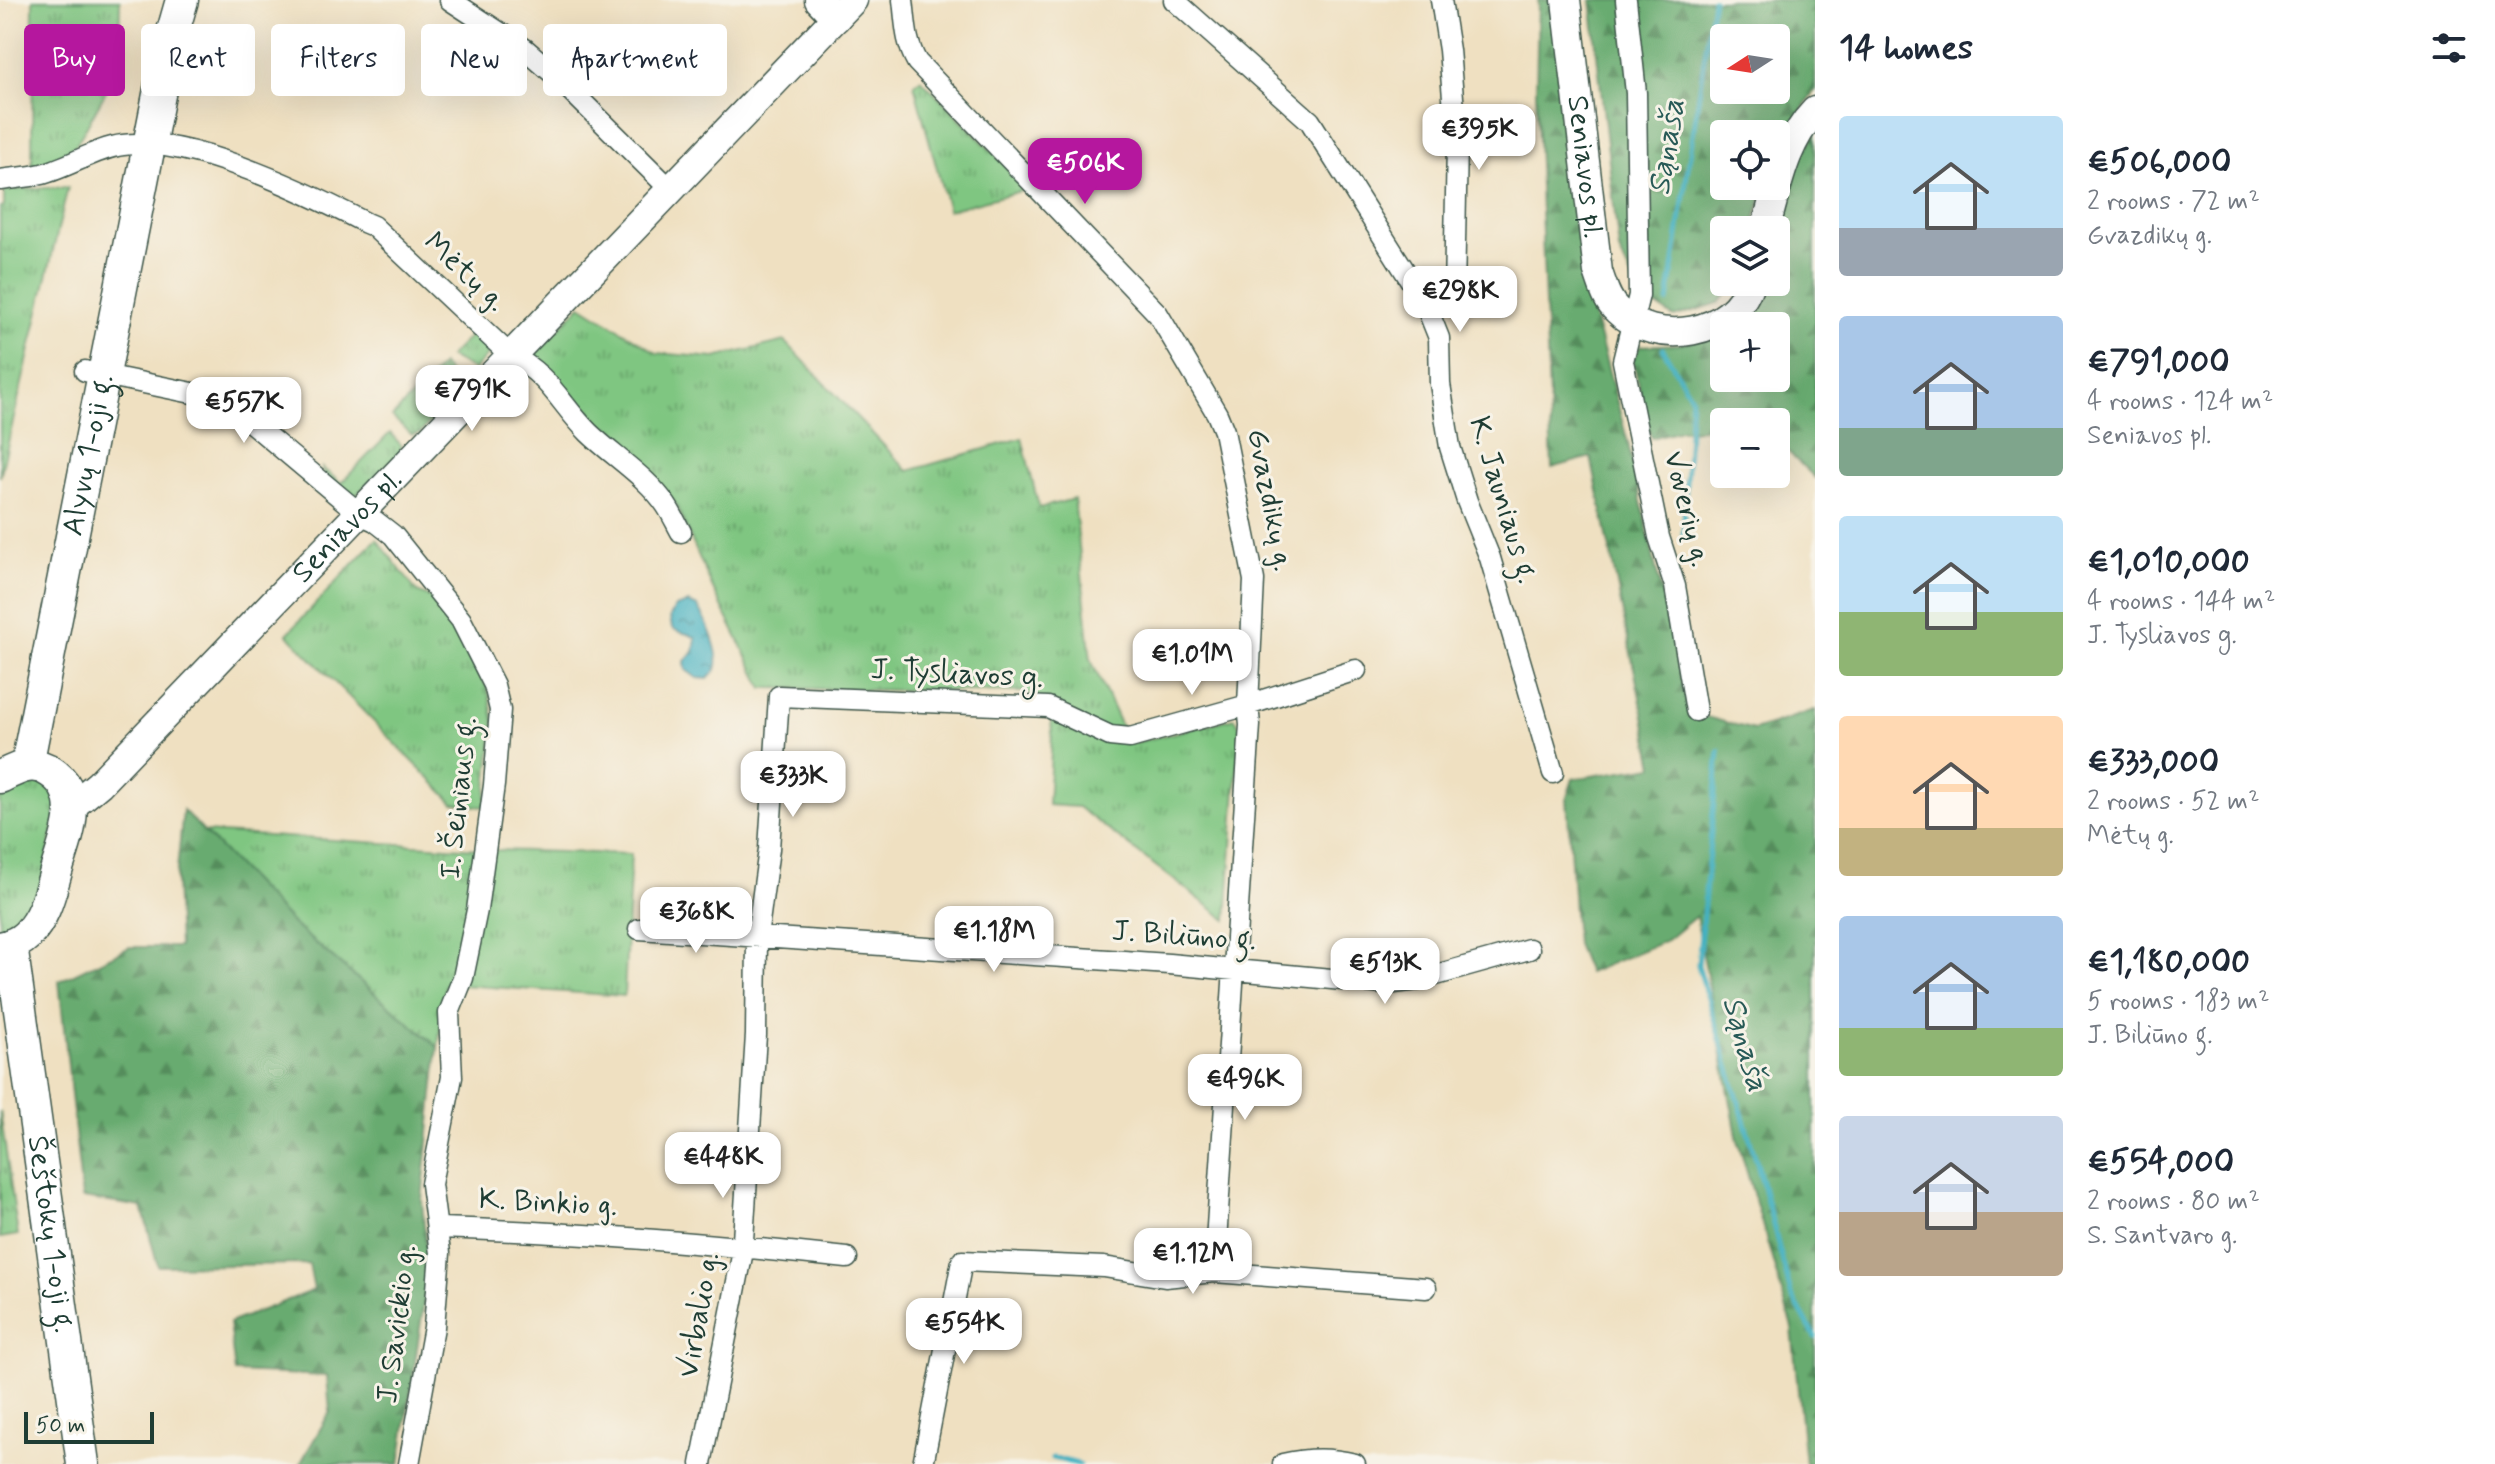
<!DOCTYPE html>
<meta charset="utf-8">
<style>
body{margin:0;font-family:Mynerve,sans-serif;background:#f2f2f3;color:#1f2937;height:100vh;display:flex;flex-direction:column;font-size:30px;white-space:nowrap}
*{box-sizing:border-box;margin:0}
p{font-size:26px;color:#747a83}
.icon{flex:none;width:44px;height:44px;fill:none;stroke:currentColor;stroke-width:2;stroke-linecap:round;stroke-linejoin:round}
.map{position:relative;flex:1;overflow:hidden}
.sheet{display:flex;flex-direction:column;background:#fff;width:680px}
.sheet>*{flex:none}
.top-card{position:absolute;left:24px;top:24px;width:760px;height:72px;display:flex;gap:16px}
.needle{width:52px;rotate:258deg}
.controls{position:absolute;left:1710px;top:24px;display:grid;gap:16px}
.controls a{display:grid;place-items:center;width:80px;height:80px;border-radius:8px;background:#fff;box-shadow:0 8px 32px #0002;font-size:40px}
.scale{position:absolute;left:24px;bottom:20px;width:130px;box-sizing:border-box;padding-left:8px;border:4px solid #1f3d34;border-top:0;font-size:22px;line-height:28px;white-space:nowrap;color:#1f3d34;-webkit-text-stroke:6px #f7f3e8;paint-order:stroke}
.price{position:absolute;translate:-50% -68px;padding:0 18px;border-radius:16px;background:#fff;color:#222;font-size:26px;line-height:52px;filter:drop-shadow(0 2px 4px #0008)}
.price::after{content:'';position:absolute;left:50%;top:48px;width:24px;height:18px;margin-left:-12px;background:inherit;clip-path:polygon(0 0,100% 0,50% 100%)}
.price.on{background:#b5179e;color:#fff}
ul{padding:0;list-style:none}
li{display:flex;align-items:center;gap:24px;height:200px;padding:0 24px}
li span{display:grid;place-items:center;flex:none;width:224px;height:160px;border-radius:8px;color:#555}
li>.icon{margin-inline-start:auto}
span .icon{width:96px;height:96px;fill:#fffc;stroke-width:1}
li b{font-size:34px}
h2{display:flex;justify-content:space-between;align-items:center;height:96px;padding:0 24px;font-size:34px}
.pill{padding:0 28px;border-radius:8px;background:#fff;box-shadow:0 8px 32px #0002;font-size:28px;line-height:72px}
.pill.on{background:#b5179e;color:#fff}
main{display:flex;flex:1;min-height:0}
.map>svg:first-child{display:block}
</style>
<main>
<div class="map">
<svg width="1815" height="1464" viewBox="0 0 1815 1464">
<defs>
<pattern id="grass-tufts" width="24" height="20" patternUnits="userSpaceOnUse" patternTransform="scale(2)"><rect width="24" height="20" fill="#7fc681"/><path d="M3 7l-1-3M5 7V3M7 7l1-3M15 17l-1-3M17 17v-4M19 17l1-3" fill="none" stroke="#67a26a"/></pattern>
<pattern id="forest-firs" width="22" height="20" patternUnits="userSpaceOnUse" patternTransform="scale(2)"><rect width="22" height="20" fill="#67ab6f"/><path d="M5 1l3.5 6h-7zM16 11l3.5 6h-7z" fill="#548c5c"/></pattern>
<pattern id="water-ripples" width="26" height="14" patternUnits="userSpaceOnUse" patternTransform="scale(2)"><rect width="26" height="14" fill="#44b1c1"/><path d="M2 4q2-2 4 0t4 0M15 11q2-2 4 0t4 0" fill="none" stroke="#38919e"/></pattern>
</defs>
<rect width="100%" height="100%" fill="#f7f3e8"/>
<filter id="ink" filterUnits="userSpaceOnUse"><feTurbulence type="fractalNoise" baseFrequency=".0125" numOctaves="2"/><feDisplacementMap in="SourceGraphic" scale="16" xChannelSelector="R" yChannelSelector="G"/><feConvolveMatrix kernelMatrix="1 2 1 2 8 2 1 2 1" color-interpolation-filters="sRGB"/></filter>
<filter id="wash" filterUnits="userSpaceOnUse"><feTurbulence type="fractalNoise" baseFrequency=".006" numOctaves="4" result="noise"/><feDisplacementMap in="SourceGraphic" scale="32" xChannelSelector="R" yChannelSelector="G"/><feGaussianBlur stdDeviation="1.8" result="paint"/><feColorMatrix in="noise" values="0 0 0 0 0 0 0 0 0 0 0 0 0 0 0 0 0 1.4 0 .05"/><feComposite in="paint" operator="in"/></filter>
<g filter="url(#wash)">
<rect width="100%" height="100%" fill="#efe0c1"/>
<path fill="url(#grass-tufts)" stroke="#4f825a" stroke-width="2" d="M33 0H120L119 48 108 88 76 145 32 173Z
M921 79 1029 189 948 210 914 84Z
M68 187 0 477V207L4 206V190Z
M581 305 657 353 715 358 785 341 908 471 1022 438 1039 508 1074 499 1091 660 1129 744 1235 718 1240 727 1227 920 1078 807 1048 805 1052 734 1050 702 1023 692 763 688 713 589 676 504 533 357Z
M474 332 489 349 488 354 474 370 449 357Z
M442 365 461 387 420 433 412 435 392 417Z
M390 433 401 445V451L353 498 323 474 322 468 341 483Z
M377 539 417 592 434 599 488 689 494 721 485 807 454 803 287 634Z
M34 777 60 796 37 907 0 938V788Z
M204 832 496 850 631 854 624 996 445 984 438 1047 295 926Z
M0 1111 18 1235 0 1238Z"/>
<path fill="url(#forest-firs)" stroke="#437452" stroke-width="2" fill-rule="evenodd" d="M1538 0H1557L1583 275 1628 443 1688 712 1754 730 1815 710V1464H1805L1792 1328 1738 1141 1696 916 1667 940 1588 973 1576 944 1567 797 1573 779 1654 766 1591 457 1552 468 1536 93Z
M1591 0H1815V89L1776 150V134H1724V186H1765L1752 230H1724V282H1737L1719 303 1674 317 1639 295 1619 251ZM1724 38H1776V90H1724Z
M1815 135V478L1776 440V422H1724V428L1680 430 1651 438 1633 360 1640 346 1678 344 1724 335V378H1776V326H1738L1769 295 1772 282H1776V262L1798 160Z
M183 810 295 926 438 1047 422 1200 428 1274 400 1464H300L330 1412 327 1376 235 1372 229 1323 314 1290 309 1264 158 1266 142 1207 82 1198 59 981 130 947H179L176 880Z"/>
<path fill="url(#water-ripples)" stroke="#32777a" stroke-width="2" d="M688 603 698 607C706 619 722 655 716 669 715 672 710 676 708 679L697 678 686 670 685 661 694 652 696 638C688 632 680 634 672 628L670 617 675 607Z"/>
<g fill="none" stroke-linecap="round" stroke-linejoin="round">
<path stroke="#44b1c1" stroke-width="5" d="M1668 302 1713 0
M1663 349 1691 397 1683 537
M1719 751 1698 965 1757 1163 1791 1294 1815 1337
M1053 1458 1079 1464"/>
</g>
</g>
<g filter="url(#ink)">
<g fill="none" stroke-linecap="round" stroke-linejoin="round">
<g stroke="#3e5549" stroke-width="23">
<path id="street" d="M450 0 525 49 556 76 671 190
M903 0C906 23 905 41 917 62L1158 314 1217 414 1224 431 1254 580 1248 705 1250 725 1214 1272
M1174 0 1310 121 1425 303 1439 338 1440 384 1450 447 1467 501 1490 558 1553 773
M1626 0 1636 93 1639 295 1623 361 1659 537 1675 586 1696 711
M0 180C14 178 29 177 42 174 69 167 97 148 123 145 191 136 306 192 366 223L373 226 510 355C551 376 559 403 589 433 614 457 646 476 666 505 672 514 676 523 681 532
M1425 303 1454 292 1457 145 1449 50 1441 0
M85 371 202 395 242 415 360 514 375 521 393 535 461 620 494 685 500 710 494 785 477 910 463 978 449 1013 452 1077 431 1184 440 1253 434 1327 409 1464
M639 929 1169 964 1386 984 1418 980 1529 949
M438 1228C575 1232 710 1243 847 1258
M701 1464 742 1256 756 1035 757 937 769 849 779 696 1048 707 1110 736 1130 738 1248 705 1356 670
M923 1464 962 1261 1104 1267 1165 1277 1214 1272 1426 1288
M1283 1464C1307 1458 1332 1458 1355 1464"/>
</g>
<g stroke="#3e5549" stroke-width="31">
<g id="secondary">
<path d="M819 0 836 18"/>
<path id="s1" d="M1566 0 1598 272C1603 285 1606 300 1617 310 1655 348 1735 336 1750 282"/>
<path d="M1765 230C1777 189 1784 143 1815 111"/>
<path id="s2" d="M71 807 99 784 853 0"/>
</g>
</g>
<g stroke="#3e5549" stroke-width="35">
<g id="primary">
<path id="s3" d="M27 765 168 49 182 0"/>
<path d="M0 777C18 768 33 759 51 772 85 794 67 836 57 868 50 891 45 917 27 935 20 942 10 946 0 948"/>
<path id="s4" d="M11 945 83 1464"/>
</g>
</g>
<use href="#street" stroke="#fff" stroke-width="20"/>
<use href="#secondary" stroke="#fff" stroke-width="28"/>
<use href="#primary" stroke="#fff" stroke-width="32"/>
</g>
</g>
<g text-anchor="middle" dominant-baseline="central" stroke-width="6" stroke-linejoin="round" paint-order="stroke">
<g font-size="30" fill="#1f3d34" stroke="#f7f3e8">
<text stroke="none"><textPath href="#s1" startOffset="168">Seniavos pl.</textPath></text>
<text transform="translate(465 272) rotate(43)">Mėtų g.</text>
<text stroke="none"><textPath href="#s3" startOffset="316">Alyvų 1-oji g.</textPath></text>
<text transform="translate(1270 500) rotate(79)">Gvazdikų g.</text>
<text transform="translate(1503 500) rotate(73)">K. Jauniaus g.</text>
<text transform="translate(1687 509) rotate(76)">Voverių g.</text>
<text stroke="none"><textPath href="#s2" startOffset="394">Seniavos pl.</textPath></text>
<text transform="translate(957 674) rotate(3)">J. Tysliavos g.</text>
<text transform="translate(459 798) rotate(-84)">I. Šeiniaus g.</text>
<text transform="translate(1184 936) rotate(4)">J. Biliūno g.</text>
<text transform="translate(548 1203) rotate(3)">K. Binkio g.</text>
<text stroke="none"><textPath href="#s4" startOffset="292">Šeštokų 1-oji g.</textPath></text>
<text transform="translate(699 1315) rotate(-80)">Virbalio g.</text>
<text transform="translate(397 1324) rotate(-83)">J. Savickio g.</text>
</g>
<g font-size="32" font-style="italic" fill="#285a57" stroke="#f7f3e8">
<text transform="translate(1667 147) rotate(-81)">Sąnaša</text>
<text transform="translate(1745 1044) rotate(74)">Sąnaša</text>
</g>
</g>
</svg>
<div class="controls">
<a><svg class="needle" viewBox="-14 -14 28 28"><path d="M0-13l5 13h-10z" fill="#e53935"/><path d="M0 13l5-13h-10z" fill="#747a83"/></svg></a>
<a><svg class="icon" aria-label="locate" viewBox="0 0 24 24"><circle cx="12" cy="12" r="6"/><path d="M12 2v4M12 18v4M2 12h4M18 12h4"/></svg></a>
<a><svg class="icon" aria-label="layers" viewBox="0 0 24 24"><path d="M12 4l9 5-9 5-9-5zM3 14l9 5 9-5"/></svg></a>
<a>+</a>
<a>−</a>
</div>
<div class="scale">50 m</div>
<b class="price" style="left:1479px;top:172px">€395K</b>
<b class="price on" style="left:1085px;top:206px">€506K</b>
<b class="price" style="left:1460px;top:334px">€298K</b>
<b class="price" style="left:472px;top:433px">€791K</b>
<b class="price" style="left:244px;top:445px">€557K</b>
<b class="price" style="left:1192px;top:697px">€1.01M</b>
<b class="price" style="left:793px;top:819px">€333K</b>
<b class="price" style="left:696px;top:955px">€368K</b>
<b class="price" style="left:994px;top:974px">€1.18M</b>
<b class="price" style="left:1385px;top:1006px">€513K</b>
<b class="price" style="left:1245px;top:1122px">€496K</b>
<b class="price" style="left:723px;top:1200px">€448K</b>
<b class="price" style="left:1193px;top:1296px">€1.12M</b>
<b class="price" style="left:964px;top:1366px">€554K</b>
<div class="top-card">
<a class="pill on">Buy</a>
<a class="pill">Rent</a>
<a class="pill">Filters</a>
<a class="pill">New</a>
<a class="pill">Apartment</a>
</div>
</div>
<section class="sheet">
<h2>14 homes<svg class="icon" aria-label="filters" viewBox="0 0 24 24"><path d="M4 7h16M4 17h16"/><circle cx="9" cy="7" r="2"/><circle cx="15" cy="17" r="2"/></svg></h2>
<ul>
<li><span style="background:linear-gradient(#bfe0f5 70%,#9aa5b1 0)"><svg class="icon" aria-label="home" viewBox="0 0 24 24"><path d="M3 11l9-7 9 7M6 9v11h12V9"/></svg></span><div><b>€506,000</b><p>2 rooms · 72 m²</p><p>Gvazdikų g.</p></div></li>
<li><span style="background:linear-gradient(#a9c7e8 70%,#7fa58c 0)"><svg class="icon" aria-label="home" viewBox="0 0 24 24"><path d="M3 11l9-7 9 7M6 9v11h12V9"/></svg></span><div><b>€791,000</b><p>4 rooms · 124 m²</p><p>Seniavos pl.</p></div></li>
<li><span style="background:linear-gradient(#bfe0f5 60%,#8fb573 0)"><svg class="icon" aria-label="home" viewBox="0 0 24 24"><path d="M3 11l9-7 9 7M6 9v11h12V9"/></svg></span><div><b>€1,010,000</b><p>4 rooms · 144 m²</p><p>J. Tysliavos g.</p></div></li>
<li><span style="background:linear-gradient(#ffd9b3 70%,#c2b280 0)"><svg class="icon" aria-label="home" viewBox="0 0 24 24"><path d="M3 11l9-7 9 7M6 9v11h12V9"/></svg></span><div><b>€333,000</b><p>2 rooms · 52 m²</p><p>Mėtų g.</p></div></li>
<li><span style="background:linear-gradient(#a9c7e8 70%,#8fb573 0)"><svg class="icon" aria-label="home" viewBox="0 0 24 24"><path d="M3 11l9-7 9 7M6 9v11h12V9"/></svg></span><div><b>€1,180,000</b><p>5 rooms · 183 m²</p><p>J. Biliūno g.</p></div></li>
<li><span style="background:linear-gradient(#c9d6e8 60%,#b9a48a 0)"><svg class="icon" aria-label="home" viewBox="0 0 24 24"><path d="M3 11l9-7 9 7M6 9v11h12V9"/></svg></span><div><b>€554,000</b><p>2 rooms · 80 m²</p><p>S. Santvaro g.</p></div></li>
</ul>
</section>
</main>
